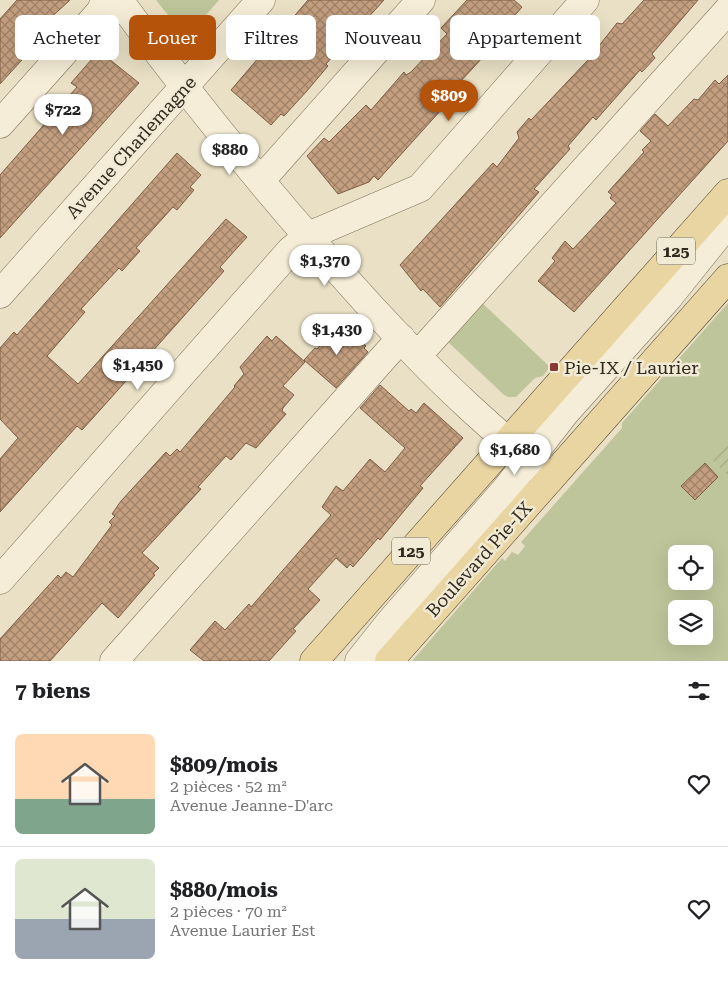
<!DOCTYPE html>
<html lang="fr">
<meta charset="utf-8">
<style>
body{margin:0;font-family:"Roboto Serif",serif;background:#f6f6f6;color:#202124;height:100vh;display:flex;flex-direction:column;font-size:19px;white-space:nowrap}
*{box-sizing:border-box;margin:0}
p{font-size:16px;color:#757577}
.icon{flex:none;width:28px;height:28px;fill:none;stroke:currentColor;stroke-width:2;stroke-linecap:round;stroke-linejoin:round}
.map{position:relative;height:661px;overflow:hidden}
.side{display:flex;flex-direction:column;background:#fff;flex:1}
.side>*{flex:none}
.guide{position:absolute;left:15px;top:15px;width:699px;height:45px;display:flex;gap:10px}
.controls{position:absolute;left:668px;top:545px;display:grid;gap:10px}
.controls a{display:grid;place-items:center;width:45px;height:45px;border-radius:8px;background:#fff;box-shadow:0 5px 20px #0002;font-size:25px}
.price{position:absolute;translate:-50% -42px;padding:0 11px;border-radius:18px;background:#fff;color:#222;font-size:16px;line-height:32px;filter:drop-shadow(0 1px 2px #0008)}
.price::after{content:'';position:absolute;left:50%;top:30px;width:15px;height:11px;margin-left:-8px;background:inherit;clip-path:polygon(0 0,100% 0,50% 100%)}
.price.on{background:#b45309;color:#fff}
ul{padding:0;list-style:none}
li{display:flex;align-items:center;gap:15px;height:125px;padding:0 15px}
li+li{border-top:1px solid #e0e0e0}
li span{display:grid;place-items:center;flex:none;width:140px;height:100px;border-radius:8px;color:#555}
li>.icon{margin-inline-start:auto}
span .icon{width:60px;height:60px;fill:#fffc;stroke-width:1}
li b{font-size:21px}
h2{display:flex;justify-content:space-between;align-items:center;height:60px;padding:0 15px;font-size:21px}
.chip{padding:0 18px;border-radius:8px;background:#fff;box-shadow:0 5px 20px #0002;font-size:18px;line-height:45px}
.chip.on{background:#b45309;color:#fff}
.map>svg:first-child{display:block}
</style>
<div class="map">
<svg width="728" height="661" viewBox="0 0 728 661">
<defs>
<pattern id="garden-furrows" width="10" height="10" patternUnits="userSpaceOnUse" patternTransform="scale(1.25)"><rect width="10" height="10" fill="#bec59a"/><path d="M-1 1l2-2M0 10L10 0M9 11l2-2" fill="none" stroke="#a4a984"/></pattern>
<pattern id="building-cross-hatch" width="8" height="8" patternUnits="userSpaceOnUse" patternTransform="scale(1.25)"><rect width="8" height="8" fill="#c39e7f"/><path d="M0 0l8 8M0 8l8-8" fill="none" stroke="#9f8167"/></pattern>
</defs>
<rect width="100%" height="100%" fill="#e9e0c5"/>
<path fill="#bec59a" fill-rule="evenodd" d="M156 0H219L192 31 183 34Z
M479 300 550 367 543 376 535 378 516 397H508L503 394 445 339Z
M728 303V661H412L502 558 505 561 512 552 518 555 525 546 521 542 622 428V423ZM676 554H704V581H676ZM676 609H704V636H676Z"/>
<path fill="url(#garden-furrows)" d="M728 440V475L710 458Z"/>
<path fill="url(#building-cross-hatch)" stroke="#7e5f46" d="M17 0H70L46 22 52 27 0 84V19Z
M308 0H384L326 64 328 66 306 92 284 116 281 114 271 125 231 90Z
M467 0H514L522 7 494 40 496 43 437 107 441 110 378 180 374 176 369 182 338 194 307 156 324 138 329 142 366 105 371 110 404 72 406 75 411 72 447 34 441 28Z
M644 0H698L652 54 655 58 642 72 640 70 596 120 593 117 568 146 570 149 534 189 539 192 440 307 423 289 421 291 400 265 493 163 497 167 519 138 517 132 529 118 531 120 587 61 617 23 622 24Z
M99 51 139 83 0 238V175L77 87 71 83Z
M728 75V141L574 312 538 281 555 261 552 258 565 241 573 249 616 203 610 198 612 195 608 192 644 152 642 150 651 141 640 131 655 114 668 126 694 99 698 100 715 80 719 84Z
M177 153 201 175 190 187 194 190 177 210 173 207 136 248 140 251 130 262 122 271 119 268 81 309 85 312 47 356 78 384 226 219 247 237 220 267 224 271 101 409 82 430 77 426 0 512V459L18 438 0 419V348L14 332 17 335Z
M344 327 366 346 364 348 368 352 336 388 304 360 315 348 317 349 334 330 337 333Z
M267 336 272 341 276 336 305 362 283 386 294 395 283 408 282 411 286 414 256 448 246 443 231 460 226 456 198 487 201 489 142 553 159 568 153 574 155 575 118 618 102 603 50 661H0V639L58 575 61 578 66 572 73 577 112 525 109 522 115 516 112 514 121 501 166 452 170 456 177 449 180 452 235 387 234 386 244 374 240 367Z
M380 385 409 411 411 409 416 413 424 403 463 438 420 486 423 488 380 540 378 538 353 567 350 564 347 568 336 558 308 589 320 600 293 629 296 631 269 661H204L190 650 215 621 225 630 249 604 251 607 257 600 331 515 322 507 336 486 343 491 370 459 385 472 405 448 360 408Z
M705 463 718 477 695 500 681 486Z"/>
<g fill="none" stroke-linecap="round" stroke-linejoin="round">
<g stroke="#82725d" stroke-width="29">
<path id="minor" d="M119 0C210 125 310 244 417 356 459 400 505 439 550 479
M0 124 100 12 106 0
M261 180 421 0
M0 294 261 0
M417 356 728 10
M0 580 290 251 308 236 420 188 585 0
M114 661 401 338
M359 661 390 622 506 489 565 413 668 298 728 223"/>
</g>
<g stroke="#504131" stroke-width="29">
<path id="major" d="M314 661 728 193
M389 661 728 278"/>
</g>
<use href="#minor" stroke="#f5edd7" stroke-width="28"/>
<use href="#major" stroke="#e8d5a1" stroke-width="28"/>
</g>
<rect fill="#8a3834" stroke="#f1ead4" stroke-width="2" x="549" y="362" width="10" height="10" rx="2.5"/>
<g text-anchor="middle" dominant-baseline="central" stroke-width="5" stroke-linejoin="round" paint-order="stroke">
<g fill="#f1ead4" stroke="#6c6455" stroke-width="1">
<rect x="657" y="237.5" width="38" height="27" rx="4"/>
<rect x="392" y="537.5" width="38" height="27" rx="4"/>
</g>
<g font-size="16" font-weight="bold" fill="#332a1f">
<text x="676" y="251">125</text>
<text x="411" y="551">125</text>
</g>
<g font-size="18" fill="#332a1f" stroke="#f1ead4">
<text transform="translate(131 147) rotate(-48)">Avenue Charlemagne</text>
<text transform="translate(479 559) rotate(-48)">Boulevard Pie-IX</text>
</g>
<g font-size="18" fill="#332a1f" stroke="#f1ead4" text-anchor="start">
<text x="564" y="367">Pie-IX / Laurier</text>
</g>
</g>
</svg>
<div class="controls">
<a><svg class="icon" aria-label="locate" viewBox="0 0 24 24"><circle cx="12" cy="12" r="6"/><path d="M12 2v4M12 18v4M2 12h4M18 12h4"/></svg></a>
<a><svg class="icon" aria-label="layers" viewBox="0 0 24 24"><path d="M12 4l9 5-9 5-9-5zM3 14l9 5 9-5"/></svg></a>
</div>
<b class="price on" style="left:449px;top:122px">$809</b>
<b class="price" style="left:63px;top:136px">$722</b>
<b class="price" style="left:230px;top:176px">$880</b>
<b class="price" style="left:325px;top:287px">$1,370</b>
<b class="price" style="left:337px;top:356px">$1,430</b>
<b class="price" style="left:138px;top:391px">$1,450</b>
<b class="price" style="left:515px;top:476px">$1,680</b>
<div class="guide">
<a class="chip">Acheter</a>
<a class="chip on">Louer</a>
<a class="chip">Filtres</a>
<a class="chip">Nouveau</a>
<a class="chip">Appartement</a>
</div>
</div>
<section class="side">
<h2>7 biens<svg class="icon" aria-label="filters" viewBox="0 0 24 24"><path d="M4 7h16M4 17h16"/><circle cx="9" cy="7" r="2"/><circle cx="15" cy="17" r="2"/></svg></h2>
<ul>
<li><span style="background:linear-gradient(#ffd9b3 65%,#7fa58c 0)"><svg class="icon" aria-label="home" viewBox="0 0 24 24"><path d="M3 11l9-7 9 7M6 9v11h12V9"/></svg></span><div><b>$809/mois</b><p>2 pièces · 52 m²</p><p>Avenue Jeanne-D'arc</p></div><svg class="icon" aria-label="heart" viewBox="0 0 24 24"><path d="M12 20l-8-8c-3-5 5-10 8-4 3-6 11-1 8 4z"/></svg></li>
<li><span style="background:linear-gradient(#dfe7d0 60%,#9aa5b1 0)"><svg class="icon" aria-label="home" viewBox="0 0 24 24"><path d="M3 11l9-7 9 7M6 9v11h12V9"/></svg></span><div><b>$880/mois</b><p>2 pièces · 70 m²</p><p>Avenue Laurier Est</p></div><svg class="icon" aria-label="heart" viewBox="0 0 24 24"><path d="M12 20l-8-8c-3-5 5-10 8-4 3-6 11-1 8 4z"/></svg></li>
</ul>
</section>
